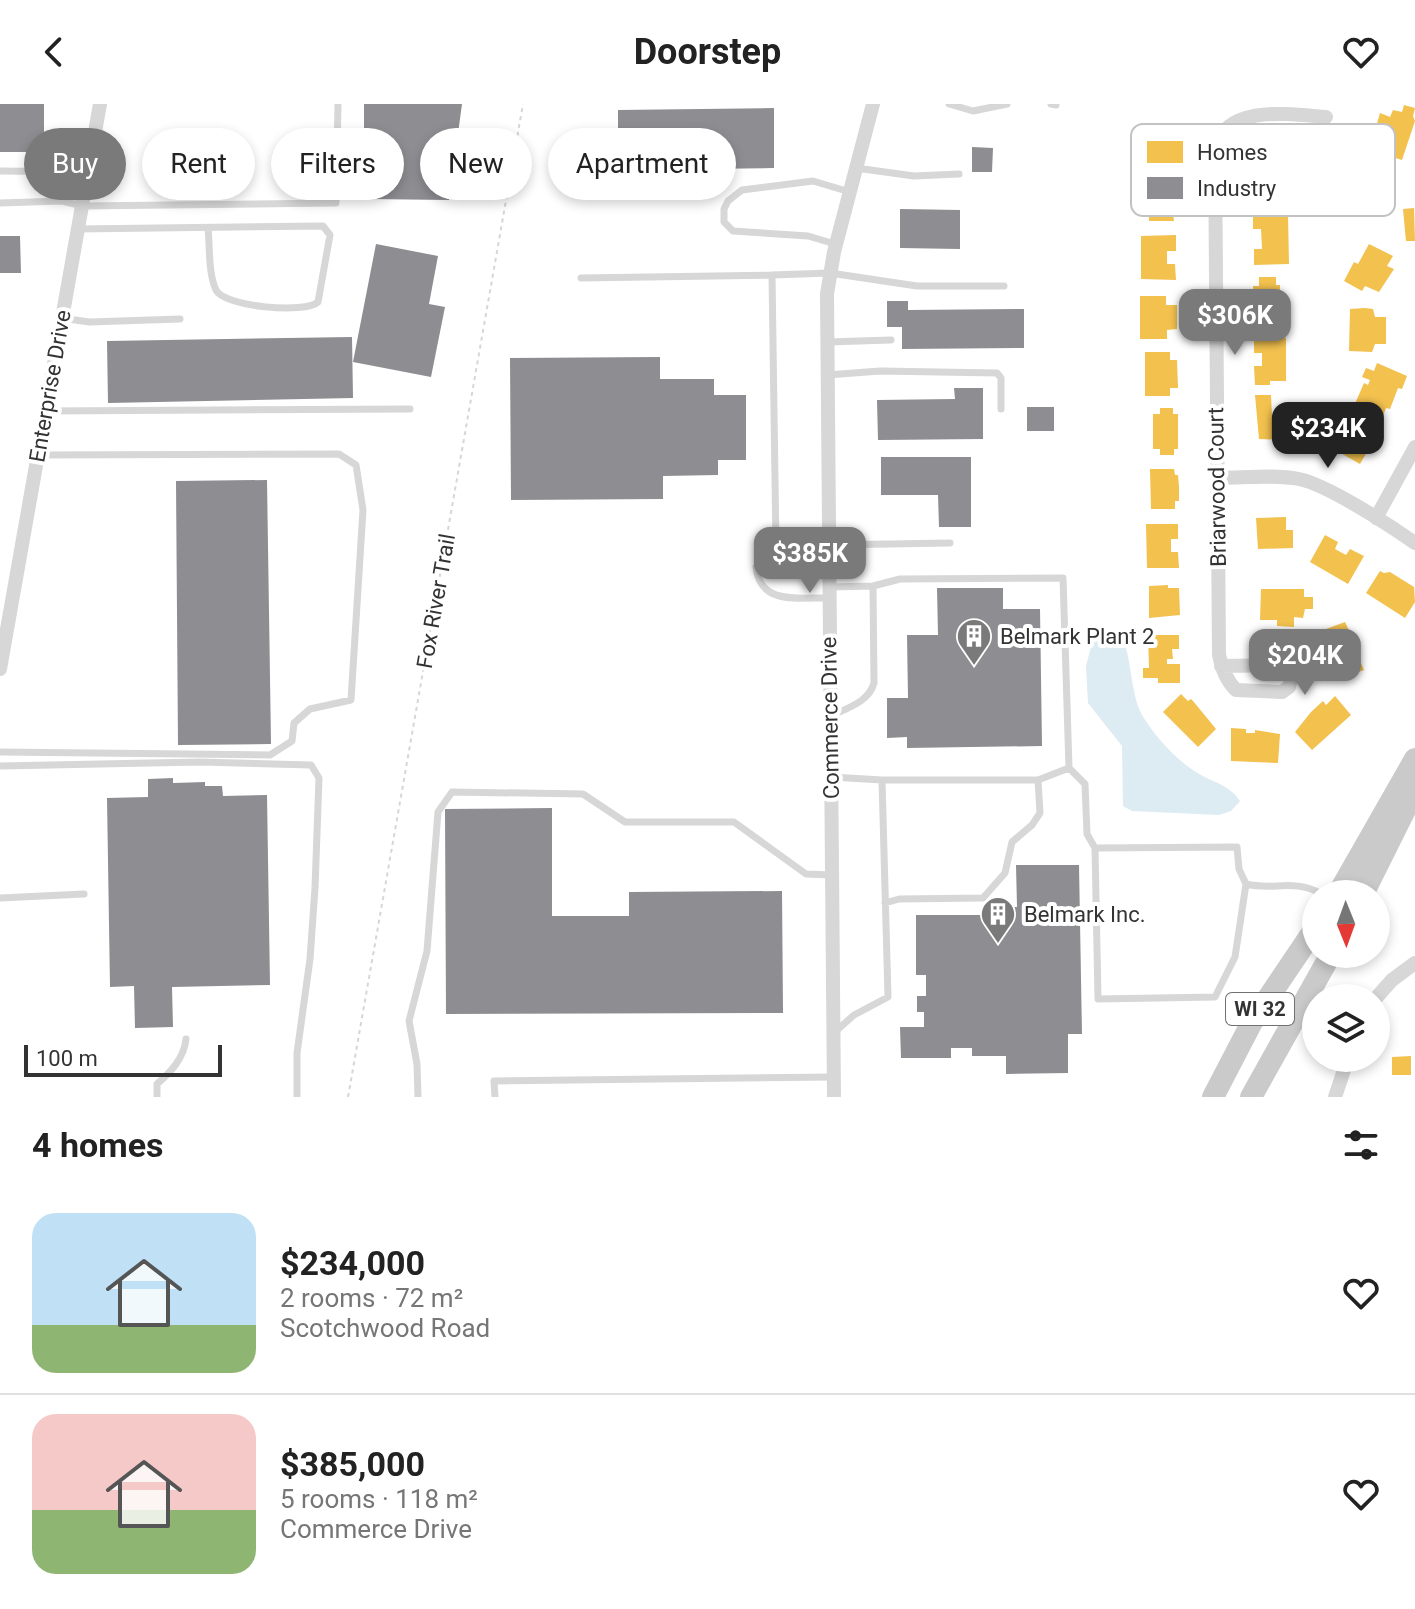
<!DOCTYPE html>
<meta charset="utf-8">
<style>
body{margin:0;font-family:Roboto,sans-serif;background:#f2f2f2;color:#222;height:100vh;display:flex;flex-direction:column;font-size:30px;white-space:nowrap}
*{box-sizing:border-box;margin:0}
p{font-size:26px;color:#767676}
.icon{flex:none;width:44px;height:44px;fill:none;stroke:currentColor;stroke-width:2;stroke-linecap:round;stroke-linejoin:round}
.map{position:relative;height:993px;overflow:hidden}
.drawer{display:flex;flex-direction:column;background:#fff;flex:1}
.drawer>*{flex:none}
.hud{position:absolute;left:24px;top:24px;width:800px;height:72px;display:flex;gap:16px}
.needle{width:52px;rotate:179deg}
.buttons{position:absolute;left:1302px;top:776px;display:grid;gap:16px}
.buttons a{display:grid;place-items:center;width:88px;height:88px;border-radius:50%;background:#fff;box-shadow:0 4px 12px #0003;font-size:40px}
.scale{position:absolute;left:24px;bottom:20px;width:198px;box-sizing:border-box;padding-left:8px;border:4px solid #333;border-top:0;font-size:22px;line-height:28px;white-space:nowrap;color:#333;-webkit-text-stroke:6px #fff;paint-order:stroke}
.price{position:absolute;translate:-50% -68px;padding:0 18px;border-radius:16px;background:#7a7a7a;color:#fff;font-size:26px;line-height:52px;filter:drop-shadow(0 2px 4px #0008)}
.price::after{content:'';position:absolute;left:50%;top:48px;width:24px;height:18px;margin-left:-12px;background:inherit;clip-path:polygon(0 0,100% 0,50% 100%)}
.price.current{background:#222;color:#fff}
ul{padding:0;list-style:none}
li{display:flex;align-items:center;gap:24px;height:200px;padding:0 32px}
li+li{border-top:2px solid #e0e0e0}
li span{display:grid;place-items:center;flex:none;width:224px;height:160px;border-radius:24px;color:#555}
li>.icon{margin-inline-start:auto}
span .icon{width:96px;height:96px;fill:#fffc;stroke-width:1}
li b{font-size:34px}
h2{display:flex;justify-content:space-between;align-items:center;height:96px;padding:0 32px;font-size:34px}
.pill{padding:0 28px;border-radius:36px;background:#fff;box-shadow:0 4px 12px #0003;font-size:28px;line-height:72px}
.pill.current{background:#7a7a7a;color:#fff}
header{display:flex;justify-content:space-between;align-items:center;height:104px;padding:0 32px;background:#fff;font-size:36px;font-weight:700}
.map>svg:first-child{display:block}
</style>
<header><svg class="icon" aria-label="back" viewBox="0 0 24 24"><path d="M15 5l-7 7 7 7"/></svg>Doorstep<svg class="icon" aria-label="heart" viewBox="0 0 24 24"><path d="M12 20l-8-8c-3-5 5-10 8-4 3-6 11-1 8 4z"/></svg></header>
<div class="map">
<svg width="1415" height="993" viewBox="0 0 1415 993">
<rect width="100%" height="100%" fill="#fff"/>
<path fill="#ddebf3" d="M1121 533C1131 544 1130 590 1142 611 1156 634 1176 656 1199 670 1215 679 1229 681 1240 697L1231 707 1219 711 1132 707 1123 702 1122 642 1088 599 1086 562 1092 539 1103 534Z"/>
<path fill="#f2c14e" d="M1404 1 1415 4 1413 12 1415 17 1402 56 1372 47 1375 38 1372 37 1380 9 1390 13 1393 6 1402 8Z
M1158 76 1173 77V84H1176L1177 110H1173L1174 117H1149L1148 77Z
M1414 104 1415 137H1406L1403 105Z
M1253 110H1288L1289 160 1254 161V145H1262L1261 125H1253Z
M1176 131V147H1167V160H1175L1176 176 1141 175V132Z
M1369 140 1393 152 1387 162 1394 165 1379 188 1365 182 1362 187 1344 177 1354 158 1358 160Z
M1259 173H1276V181H1280V209H1276V218H1260V209H1254L1253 182H1259Z
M1140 192H1166V201H1177V225L1167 226V235H1140Z
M1365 204 1373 205 1375 213H1386V240H1375L1372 248 1349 247 1350 205Z
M1254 231 1286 234V277H1270V281H1255L1254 262H1262V249H1254Z
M1145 248H1170V256H1177L1178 284H1170V292H1145Z
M1377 259 1407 272 1402 285 1398 284 1390 305 1386 304 1382 314 1354 302 1364 279 1368 281 1370 276 1362 273 1366 264 1374 267Z
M1255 291H1271L1272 312 1293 310V336L1259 335Z
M1160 304H1173V310H1178V345H1174V351H1160V345H1153V310H1160Z
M1325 314 1352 328 1359 316 1379 327 1360 360 1314 334Z
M1150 365H1174L1175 371H1178L1179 383V397H1175V405H1151Z
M1286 413V426H1293V444L1258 445 1256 414Z
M1146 420H1178V435H1171V448H1178L1179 464H1147Z
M1325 431 1338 438 1335 445 1346 451 1350 445 1364 452 1348 480 1310 458Z
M1380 467 1384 469 1390 468 1414 483 1415 498 1405 514 1366 489Z
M1168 481V484H1179L1180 511 1149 514V482Z
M1261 485H1304V493H1313V505H1305L1303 514 1294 513V523L1277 522V516H1260Z
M1345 518 1360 549 1357 550 1364 566 1345 573 1342 566 1338 567 1337 564 1328 568 1319 540 1329 533 1326 525Z
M1148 531H1179V545H1172L1173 555H1167V560H1180V579H1158V574H1143V564H1149Z
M1181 590 1188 597 1191 595 1193 597 1216 625 1198 643 1163 608Z
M1335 592 1351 611 1312 646 1295 628 1311 608 1323 597 1326 601Z
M1231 624 1246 625V629H1255V626L1280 630 1278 659 1231 657Z
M1411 952V971H1392V953Z"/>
<path fill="#8d8d92" d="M0 0H44V48H0Z
M364 0H462L449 96 369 95 370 40H364Z
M774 4V64L618 66V6Z
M972 43 993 44 992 68H972Z
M900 105 960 106V145L900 144Z
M0 132H20L21 169H0Z
M376 140 438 152 429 200 445 203 431 273 353 258Z
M887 197H908V206L1024 205V244L902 245V223H887Z
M352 233 353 294 108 299 107 237Z
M660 253V275H714V291H746V356H718V371L663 372V395L511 396 510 254Z
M954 284H983V335L878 336 877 296 955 295Z
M1027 303H1054V327H1027Z
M881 353H971V423H939L938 391H881Z
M267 376 271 640 178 641 176 377Z
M937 484H1003V505H1040L1042 642 907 644V633L887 634V594H908L907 531H938Z
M173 674V679L205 678V682H222L223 692 267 691 270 881 172 883 173 923 135 924 134 882 110 883 107 694 148 693V675Z
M552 704V812H629V788L782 787 783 909 446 910 445 705Z
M1016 761H1079L1082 930H1068V969L1006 970V952H972V944H951V954H901L900 923H924V908H917V892H926V871H916V811H993L992 804 1017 803Z"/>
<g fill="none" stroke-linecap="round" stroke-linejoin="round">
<path stroke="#d6d6d6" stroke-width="2" stroke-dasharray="4 4" stroke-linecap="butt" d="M348 993 523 0"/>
<path stroke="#d7d7d7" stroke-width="7" d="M949 0 973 7 1007 0
M1051 0 1056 1
M856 64 914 72 959 70
M0 67 89 68
M0 99 62 97 83 102 336 99 338 0
M78 125 323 122 330 131 318 198C306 210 224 203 216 186 208 169 210 142 208 124
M835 140 808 132 733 127 724 118V105L728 97 742 86 813 77 850 88
M581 174 772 171
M62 214 89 218 180 215
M827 238 891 236
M827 271 880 267 997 269 1001 274V305
M46 307 410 305
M829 441 950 439
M776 443 756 463C760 502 799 493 829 494
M829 448 776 443 772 171 830 169 917 182H1004
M829 483 873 482 900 475 1063 474 1069 664 1038 676
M831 612C847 604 869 598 874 579L873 482
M0 648 270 651 292 637 294 619 310 605 351 596 363 406 356 361 339 350 38 351
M0 662 200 658 311 661 319 674 315 784 310 855 297 949V993
M1069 664 1085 680 1087 730 1095 744 1237 743 1239 765 1246 780C1275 787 1292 774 1322 790
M831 673 882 676H1038L1040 709 1032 721 1012 738 1005 769 983 794 899 795 885 799
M1095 744 1098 895 1215 893 1235 853 1246 780
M0 794 84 790
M835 928 854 911 888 893 882 676
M157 993V980C171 968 184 954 186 935
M418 993 417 960 409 917 427 847 438 708 452 688 583 690 625 718H734L806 770 831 771
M495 993 494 977 834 973"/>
<path stroke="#d7d7d7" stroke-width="14" d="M1217 374C1244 374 1273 370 1299 375 1328 381 1389 421 1415 439
M1376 414 1415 343
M1221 562 1282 561 1291 575 1289 583 1282 588 1236 586C1226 576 1222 565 1219 551L1215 44C1227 0 1289 10 1326 13
M0 565 100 0
M1376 894 1392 876 1415 859
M834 993 827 190 834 148 873 0
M1335 993 1348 954"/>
<path stroke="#cacaca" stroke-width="22" d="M1338 790 1415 655
M1363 790 1415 686
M1213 993 1252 918 1316 823
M1251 993 1331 850"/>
</g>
<defs>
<g id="building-pin" transform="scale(1.8)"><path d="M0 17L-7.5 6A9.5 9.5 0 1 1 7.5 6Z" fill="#7a7a7a" stroke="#fff"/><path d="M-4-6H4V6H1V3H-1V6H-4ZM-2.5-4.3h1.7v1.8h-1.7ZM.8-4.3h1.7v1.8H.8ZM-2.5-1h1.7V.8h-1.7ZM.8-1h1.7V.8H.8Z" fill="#fff"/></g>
</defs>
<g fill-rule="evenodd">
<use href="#building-pin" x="974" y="532"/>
<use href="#building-pin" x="998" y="810"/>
</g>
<g text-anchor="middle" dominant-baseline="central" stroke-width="8" stroke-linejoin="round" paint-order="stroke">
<rect fill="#fff" stroke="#707070" stroke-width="2" x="1226" y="889" width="68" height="32" rx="6"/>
<g font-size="20" font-weight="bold" fill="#333">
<text x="1260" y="905">WI 32</text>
</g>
<g font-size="22" fill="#333" stroke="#fff">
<text transform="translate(50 282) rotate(-80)">Enterprise Drive</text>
<text transform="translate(1217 383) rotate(-91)">Briarwood Court</text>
<text transform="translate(436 497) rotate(-80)">Fox River Trail</text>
<text transform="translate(830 614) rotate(-91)">Commerce Drive</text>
</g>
<g font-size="22" fill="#333" stroke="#fff" text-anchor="start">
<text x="1000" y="532">Belmark Plant 2</text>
<text x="1024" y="810">Belmark Inc.</text>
</g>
</g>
<rect x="1131" y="20" width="264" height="92" rx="12" fill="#fff" stroke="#c2c2c2" stroke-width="2"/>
<rect x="1147" y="37" width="36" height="22" fill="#f2c14e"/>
<rect x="1147" y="73" width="36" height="22" fill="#8d8d92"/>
<g font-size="22" fill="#333">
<text x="1197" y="56">Homes</text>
<text x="1197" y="92">Industry</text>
</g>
</svg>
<div class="buttons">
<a><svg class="needle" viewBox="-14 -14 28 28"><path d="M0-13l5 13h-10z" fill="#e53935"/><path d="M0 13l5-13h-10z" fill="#767676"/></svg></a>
<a><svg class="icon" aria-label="layers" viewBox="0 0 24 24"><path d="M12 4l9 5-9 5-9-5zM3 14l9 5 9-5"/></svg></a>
</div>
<div class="scale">100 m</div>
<b class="price" style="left:1235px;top:253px">$306K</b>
<b class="price current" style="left:1328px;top:366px">$234K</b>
<b class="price" style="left:810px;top:491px">$385K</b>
<b class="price" style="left:1305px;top:593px">$204K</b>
<div class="hud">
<a class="pill current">Buy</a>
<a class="pill">Rent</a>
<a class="pill">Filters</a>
<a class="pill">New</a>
<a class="pill">Apartment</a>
</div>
</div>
<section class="drawer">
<h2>4 homes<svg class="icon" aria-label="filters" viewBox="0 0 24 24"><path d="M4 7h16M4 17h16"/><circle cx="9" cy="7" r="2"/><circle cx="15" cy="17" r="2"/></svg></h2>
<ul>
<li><span style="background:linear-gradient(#bfe0f5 70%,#8fb573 0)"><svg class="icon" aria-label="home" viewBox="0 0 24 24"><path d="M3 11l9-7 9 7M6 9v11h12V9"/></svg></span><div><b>$234,000</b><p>2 rooms · 72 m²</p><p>Scotchwood Road</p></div><svg class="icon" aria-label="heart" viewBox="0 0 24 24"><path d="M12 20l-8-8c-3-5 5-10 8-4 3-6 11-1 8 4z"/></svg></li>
<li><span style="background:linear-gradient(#f6c9c9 60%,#8fb573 0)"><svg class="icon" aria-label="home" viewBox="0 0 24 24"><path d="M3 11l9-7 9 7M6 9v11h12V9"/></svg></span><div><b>$385,000</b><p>5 rooms · 118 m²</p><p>Commerce Drive</p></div><svg class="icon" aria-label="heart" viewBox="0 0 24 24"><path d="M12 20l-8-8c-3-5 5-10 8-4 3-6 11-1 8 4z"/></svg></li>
</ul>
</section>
